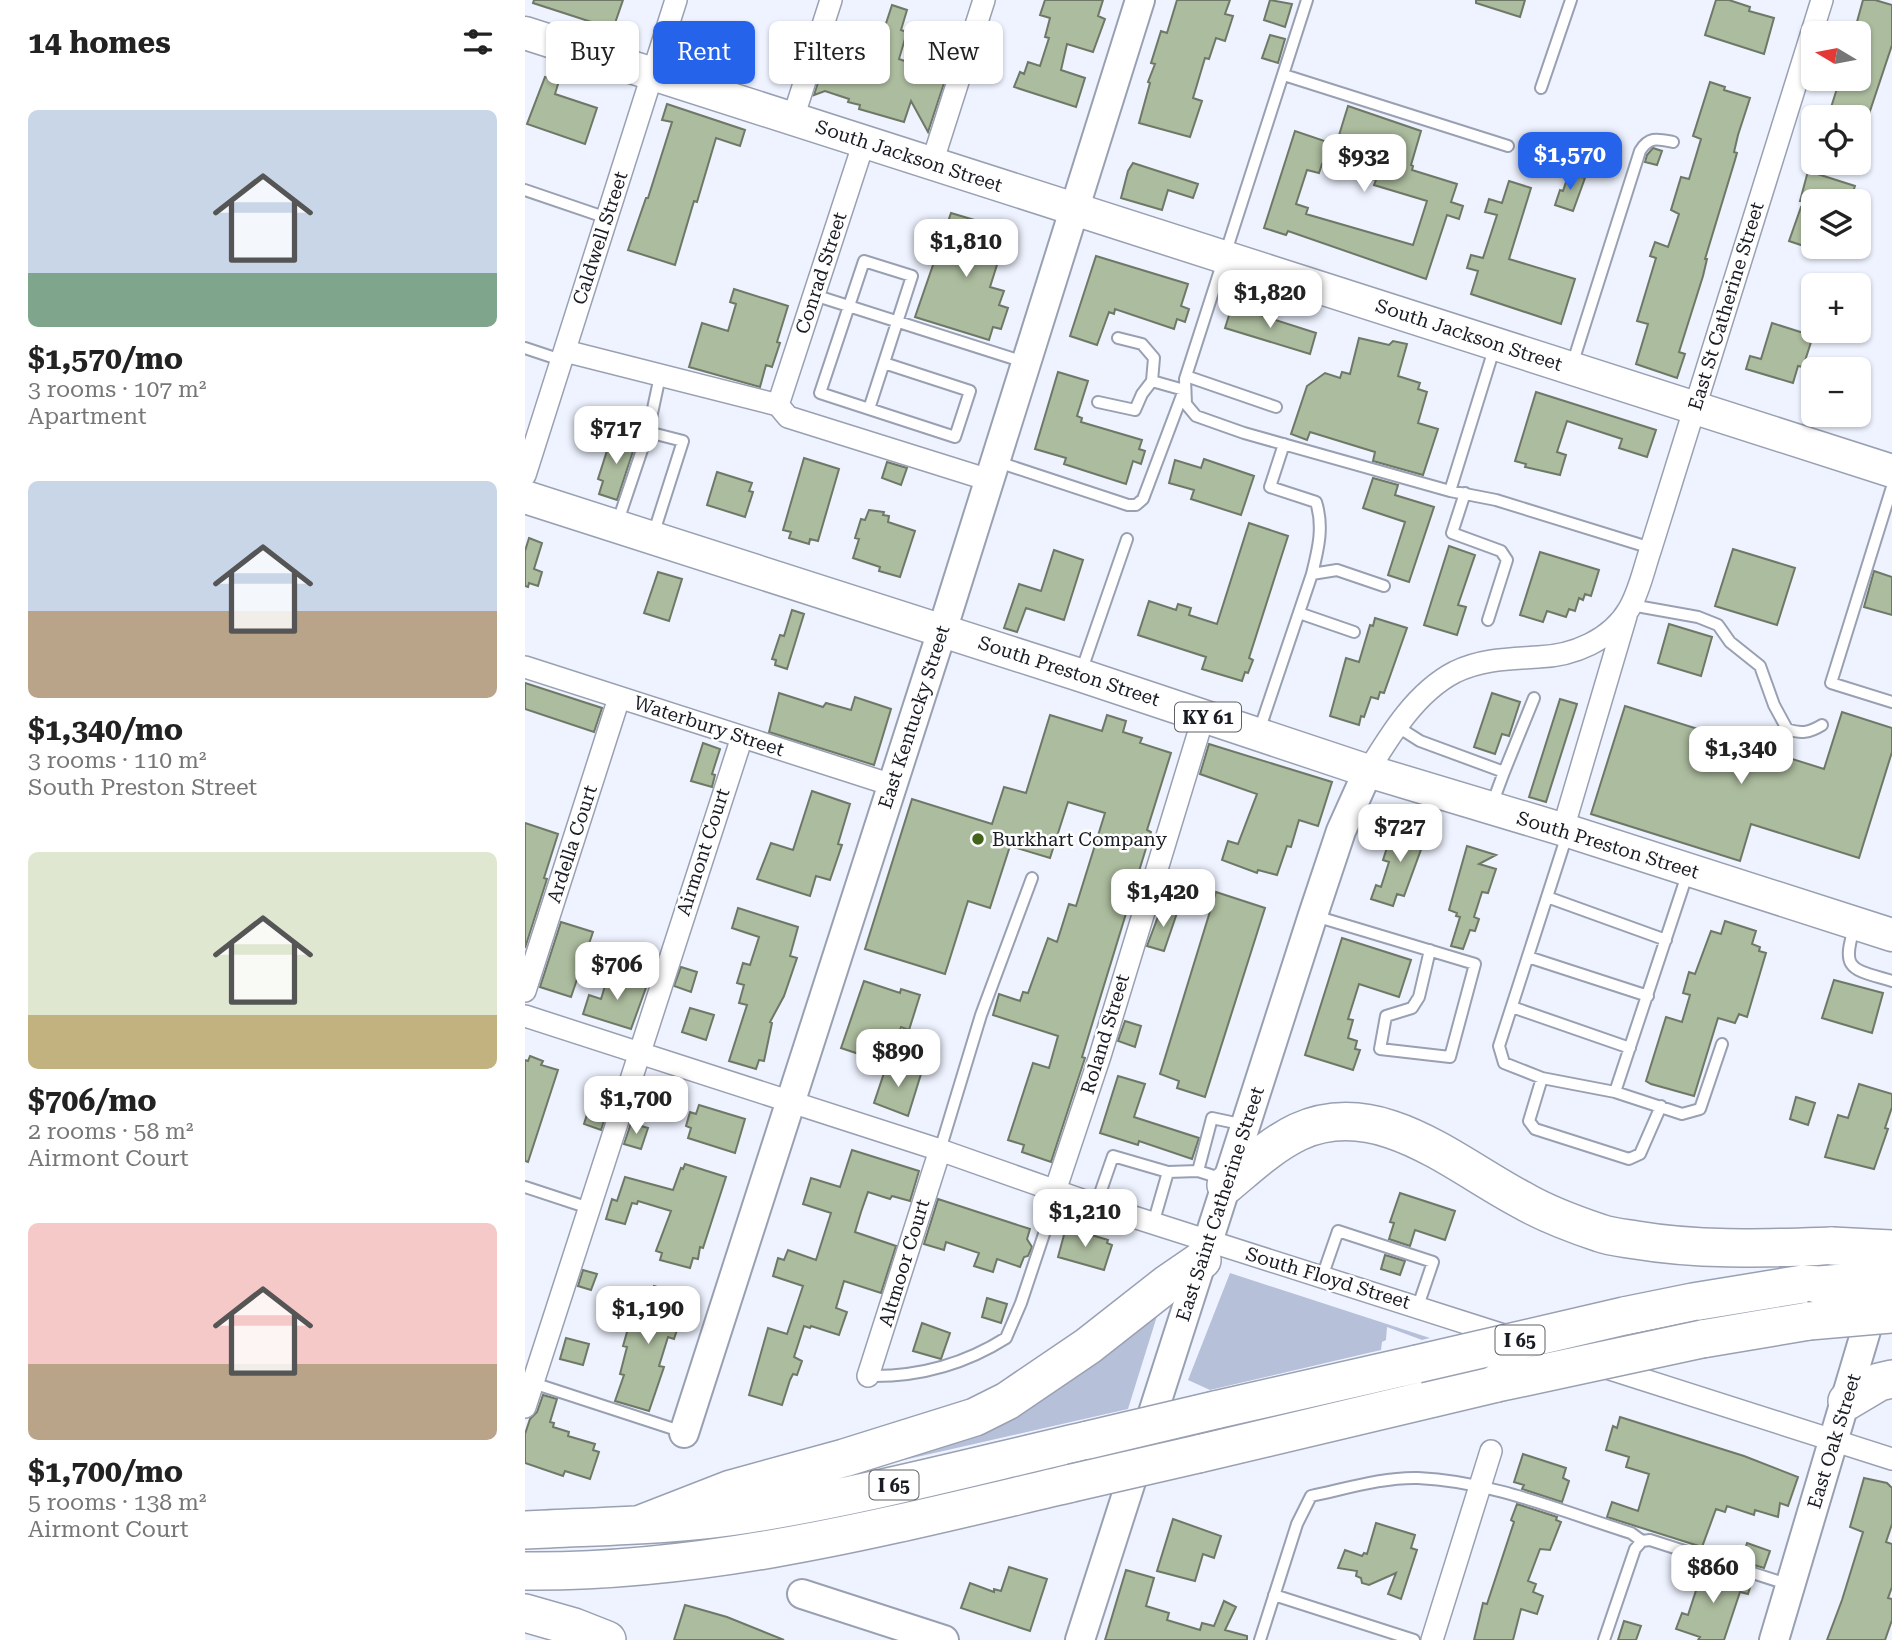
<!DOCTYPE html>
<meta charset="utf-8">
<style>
body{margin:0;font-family:"Roboto Serif",serif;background:#f2f2f2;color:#222;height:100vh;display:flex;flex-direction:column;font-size:26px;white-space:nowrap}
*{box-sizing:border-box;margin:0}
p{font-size:23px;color:#767676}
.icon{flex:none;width:38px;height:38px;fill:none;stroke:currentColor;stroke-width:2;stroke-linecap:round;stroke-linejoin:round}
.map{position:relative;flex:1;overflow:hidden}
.details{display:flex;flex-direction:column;background:#fff;width:525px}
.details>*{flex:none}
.hud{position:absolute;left:21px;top:21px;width:665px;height:63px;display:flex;gap:14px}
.needle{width:46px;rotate:280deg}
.tools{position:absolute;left:1276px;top:21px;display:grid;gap:14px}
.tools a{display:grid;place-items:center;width:70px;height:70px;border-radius:10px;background:#fff;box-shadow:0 2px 5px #0004;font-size:35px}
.price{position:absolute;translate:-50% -60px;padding:0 16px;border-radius:14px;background:#fff;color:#222;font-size:23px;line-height:46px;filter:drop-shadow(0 2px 4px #0008)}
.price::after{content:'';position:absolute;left:50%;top:42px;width:21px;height:16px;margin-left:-10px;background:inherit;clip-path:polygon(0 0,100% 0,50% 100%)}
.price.selected{background:#2563eb;color:#fff}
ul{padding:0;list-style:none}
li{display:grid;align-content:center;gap:14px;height:371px;padding:0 28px}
li span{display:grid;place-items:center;height:217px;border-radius:10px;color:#555}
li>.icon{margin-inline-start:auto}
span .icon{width:126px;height:126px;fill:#fffc;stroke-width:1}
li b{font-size:30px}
h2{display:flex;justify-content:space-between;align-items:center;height:84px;padding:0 28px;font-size:30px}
.chip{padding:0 24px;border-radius:10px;background:#fff;box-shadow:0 2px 5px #0004;font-size:24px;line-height:63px}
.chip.selected{background:#2563eb;color:#fff}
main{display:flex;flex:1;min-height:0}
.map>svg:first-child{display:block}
</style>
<main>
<section class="details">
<h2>14 homes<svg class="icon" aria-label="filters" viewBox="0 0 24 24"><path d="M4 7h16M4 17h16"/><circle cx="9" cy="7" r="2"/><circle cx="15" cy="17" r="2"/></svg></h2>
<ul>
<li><span style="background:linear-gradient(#c9d6e8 75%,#7fa58c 0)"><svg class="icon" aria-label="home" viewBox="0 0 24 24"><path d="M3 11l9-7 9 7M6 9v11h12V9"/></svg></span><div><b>$1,570/mo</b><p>3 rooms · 107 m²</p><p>Apartment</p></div></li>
<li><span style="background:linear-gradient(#c9d6e8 60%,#b9a48a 0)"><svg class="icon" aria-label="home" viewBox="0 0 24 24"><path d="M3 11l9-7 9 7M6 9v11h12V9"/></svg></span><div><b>$1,340/mo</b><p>3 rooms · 110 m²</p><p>South Preston Street</p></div></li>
<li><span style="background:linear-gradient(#dfe7d0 75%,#c2b280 0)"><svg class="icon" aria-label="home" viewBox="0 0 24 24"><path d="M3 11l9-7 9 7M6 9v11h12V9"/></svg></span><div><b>$706/mo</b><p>2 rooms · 58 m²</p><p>Airmont Court</p></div></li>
<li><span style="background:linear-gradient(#f6c9c9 65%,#b9a48a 0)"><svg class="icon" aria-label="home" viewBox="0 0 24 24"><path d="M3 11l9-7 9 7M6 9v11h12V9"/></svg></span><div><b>$1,700/mo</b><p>5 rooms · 138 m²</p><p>Airmont Court</p></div></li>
</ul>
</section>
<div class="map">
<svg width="1367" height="1640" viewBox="0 0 1367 1640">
<rect width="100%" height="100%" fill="#eef3ff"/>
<path fill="#b6c1d9" d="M705 1273 905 1338 897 1340 862 1327 861 1340 857 1342 856 1350 685 1390 663 1380Z
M637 1300 603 1409 326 1472Z"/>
<path fill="#acbc9e" stroke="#6f7867" stroke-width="2" fill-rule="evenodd" d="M9 0H98L88 29 8 3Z
M520 0H578L573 16 580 19 568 52 542 44 536 70 560 78 551 107 489 87 495 72 499 74 503 62 515 66 524 38 520 37 525 18 515 15Z
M652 0H705L700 14 708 16 700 41 691 38 684 59 680 58 668 98 677 101 665 137 614 123 625 83 623 82 630 64 626 63 636 31 642 33Z
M745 0 767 4 760 27 739 20Z
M951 0H1000L995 17 951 3Z
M1191 0H1204L1225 7 1224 11 1249 18 1239 54 1180 35Z
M1338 0H1350L1367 5V45L1343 117H1303L1315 79H1334V30L1330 29Z
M367 5 382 10 376 30 382 32 374 59 397 67 395 72 420 80 403 132 386 101 379 122 334 109 335 105 323 102 324 99 300 91 289 95 306 43 350 57Z
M745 35 760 39 753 63 737 58Z
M20 77 34 81 30 94 72 108 60 144 2 124Z
M1185 82 1200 87 1199 90 1225 98 1213 135 1209 152 1212 153 1210 160 1180 259H1182L1178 276 1154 352 1160 354 1152 378 1111 364 1123 324 1112 321 1131 258 1125 256 1130 242 1143 247 1154 214 1146 210 1156 177 1164 179 1176 139 1168 136Z
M142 104 220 130 215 146 191 138 172 202 169 201 150 265 103 250 121 198H123L147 122 137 120Z
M823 106 896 131 886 165 888 166 887 170 932 184 926 202 938 206 934 219 922 215 901 279 763 231 761 235 739 228 770 131 811 145ZM797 164 851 180 849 185 902 201 888 245 781 214 783 208 771 204 782 170 794 173Z
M1128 148 1137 151 1132 165 1120 162 1122 155Z
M608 163 673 184 668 198 643 190 637 210 596 198 603 171Z
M1283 171 1330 186 1325 201H1275Z
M1044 173 1060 178 1048 211 1030 205 1035 190 1038 191Z
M984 181 1006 188 984 259 1050 279 1036 324 946 294 953 271 942 268 946 255 958 258 972 215 960 212 964 199 977 203Z
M1276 207 1288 211V249L1264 241Z
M426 213 483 230 465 287 479 291 474 305 483 308 476 329 468 327 464 340 390 317Z
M571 256 663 284 656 306 664 309 660 322 652 319 649 329 590 309 589 314 584 312 572 345 545 336Z
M209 289 263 306 252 342 255 343 247 367 241 365 235 387 164 367 177 323 203 331 211 304 205 302Z
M707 306 791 333 785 354 700 328Z
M1247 323 1288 336 1278 367 1273 366 1268 383 1221 369 1225 356 1236 359Z
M834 338 864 345 868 341 882 344 873 376 895 383 893 389 902 392 893 423 913 429 898 475 848 461 850 452 785 432 782 440 766 434 782 386 800 373 815 378 817 372 825 374Z
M533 372 563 381 552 416 557 418 556 422 617 440 614 449 620 451 616 464 608 461 601 484 539 464 541 458 510 449Z
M1011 392 1131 430 1122 457 1094 448 1097 439 1042 421 1032 452 1041 455 1035 475 1000 467 1001 464 990 461Z
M87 435 111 442 92 500 74 494 78 481 73 479Z
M279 458 314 469 293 541 285 539 284 544 264 538 266 532 258 530Z
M679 459 729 476 716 515 666 499 669 490 644 483 650 460 676 468Z
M362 462 382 468 376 485 357 478Z
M192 472 227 483 224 491 228 492 220 517 182 505Z
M848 478 873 485 870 495 909 507 884 582 863 575 880 522 838 508Z
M344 510 359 512 358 515 364 516 363 522 390 531 375 577 354 571 355 567 328 558 334 539 330 538 336 519 340 520Z
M724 523 763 536 724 658 728 660 723 673 720 672 717 681 677 669 681 657 613 635 624 601 651 610 653 604 666 608 664 615 692 624Z
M4 538 17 543 9 569 17 572 13 586 4 583 3 587 0 586V551Z
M924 546 950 555 933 605 941 607 932 635 899 625Z
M1208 549 1270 568 1252 625 1190 606Z
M529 550 558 560 539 620 501 608 492 632 479 628 494 584 516 591Z
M1015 552 1074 570 1066 596 1060 594 1058 600 1054 598 1050 611 1044 609 1041 617 1022 611 1018 622 995 615Z
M1349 571 1367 577V615L1339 607Z
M133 572 157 579 144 621 119 613Z
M267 610 279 614 262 669 250 665 251 660 247 659 255 635 259 636Z
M850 618 882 628 859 693 855 692 853 699 846 697 839 717 836 716 834 725 805 716 821 658 834 662 845 625 848 626Z
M1144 624 1187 637 1176 676 1133 663Z
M0 683 77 708 69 732 0 709Z
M254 693 298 707 301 703 326 710 330 697 366 709 349 765 244 732Z
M967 693 995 702 984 736 977 734 970 754 949 747Z
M1035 699 1052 704 1021 802 1004 797Z
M1100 706 1299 769 1317 712 1367 728V752L1334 858 1226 824 1215 861 1066 814Z
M525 715 577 731 582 715 601 721 598 732 617 738 615 743 646 753 622 830 626 832 557 1057 560 1058 526 1162 497 1152 499 1145 483 1140 508 1063 524 1068 533 1036 468 1015 474 994 495 1001 498 992 503 993 523 938 532 942 544 904 551 906 580 813 543 802 525 858 485 846 465 908 443 901 420 974 340 949 387 799 467 824 479 787 501 793Z
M178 743 195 749 187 774 190 775 187 787 166 781Z
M684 744 807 782 793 826 774 820 766 847 762 846 752 875 733 870 732 873 697 860 703 841 713 844 732 794 675 774Z
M287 791 325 804 313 844 317 845 305 880 291 876 285 896 232 879 246 843 268 850Z
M0 823 33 834 19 878 22 879 0 948Z
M875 824 902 833 879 896 872 894 868 906 846 899 851 885 856 887 864 862 858 860 866 835 871 836Z
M942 846 971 855 954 864 971 869 963 893 957 892 949 917 954 919 950 931 945 930 938 949 926 946 935 917 931 916 932 913 924 910Z
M691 892 740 908 680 1097 652 1088 654 1081 635 1074Z
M637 906 653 910 639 951 622 946Z
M213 908 273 927 265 956 272 958 259 996 245 1022 247 1023 239 1061 234 1060 231 1069 204 1061 222 1005 214 1003 219 985 212 983 218 963 225 965 234 937 207 928Z
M1200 921 1231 931 1227 944 1235 947 1234 951 1241 953 1222 1017 1214 1014 1210 1023 1193 1018 1169 1096 1126 1084 1121 1081 1141 1017 1157 1022 1165 995 1158 993 1164 972 1170 974 1186 931 1196 934Z
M36 922 68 932 46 997 15 987Z
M817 938 886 960 874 997 834 984 823 1019 828 1020 823 1038 832 1041 830 1049 835 1050 828 1070 780 1055Z
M156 967 172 972 166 992 149 986Z
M84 973 122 985 106 1029 58 1014 64 995 76 999Z
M1309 980 1358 993 1347 1033 1297 1018Z
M339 981 375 993 376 989 395 995 384 1030 376 1027 364 1064 316 1048Z
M165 1008 189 1015 181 1040 157 1032Z
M600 1021 616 1026 610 1047 593 1041Z
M5 1056 18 1061 16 1065 33 1070 3 1162 0 1161V1060L3 1061Z
M362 1064 396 1074 383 1116 349 1103Z
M593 1076 620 1084 609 1117 674 1138 667 1159 614 1141 613 1145 575 1133Z
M72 1083 89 1089 76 1130 59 1124Z
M1334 1084 1367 1094V1107L1360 1128 1363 1129 1349 1169 1300 1157 1313 1115 1323 1118Z
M1271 1097 1290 1103 1283 1125 1265 1119Z
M174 1105 220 1119 210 1153 163 1138 166 1128 161 1126 165 1112 171 1114Z
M106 1123 123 1128 116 1149 99 1144Z
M327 1150 394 1171 385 1201 367 1196 365 1199 343 1192 336 1212 330 1232 371 1246 356 1293 319 1281 311 1308 322 1312 314 1335 286 1326 285 1328 279 1326 269 1357 277 1361 272 1375 268 1374 265 1380 257 1405 224 1395 243 1328 262 1334 278 1286 248 1276 253 1258 259 1260 263 1250 291 1260 306 1213 278 1204 286 1178 315 1187Z
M160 1164 201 1177 178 1248 175 1247 173 1259 168 1258 165 1268 135 1260 137 1253 131 1251 146 1211 113 1201 112 1204 107 1203 100 1224 81 1219 87 1199 92 1201 100 1177 148 1190 156 1168 158 1169Z
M875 1193 930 1211 920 1240 890 1230 885 1246 864 1239 869 1223 865 1222Z
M413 1199 505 1229 502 1239 507 1247 503 1256 499 1257 495 1267 472 1259 468 1272 449 1266 454 1253 421 1242 419 1250 399 1244Z
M547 1229 583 1240 582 1243 587 1245 579 1270 533 1257 540 1231 546 1233Z
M860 1255 880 1261 875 1275 856 1269Z
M58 1270 72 1274 66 1290 53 1286Z
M129 1286 163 1297 149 1339 143 1337 134 1366 139 1367 124 1411 90 1401 99 1375 95 1374 102 1347 98 1346 104 1325 99 1323 106 1303 122 1308Z
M462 1298 482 1304 476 1323 457 1317Z
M397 1323 425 1333 416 1359 388 1351Z
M41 1338 64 1344 58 1365 35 1359Z
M18 1395 32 1399 25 1422 29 1423 28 1427 44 1432 43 1436 70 1444 68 1450 74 1452 65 1479 40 1471 38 1476 0 1463V1434L5 1419 12 1412Z
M1095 1417 1219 1456 1273 1477 1263 1506 1255 1503 1253 1517 1230 1510 1229 1515 1202 1506 1200 1512 1191 1509 1177 1547 1082 1517 1087 1502 1113 1511 1124 1474 1101 1467 1104 1457 1081 1450 1088 1426 1092 1428Z
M998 1454 1041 1468 1038 1478 1044 1481 1037 1502 997 1489 999 1485 989 1482Z
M1339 1478 1362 1483 1367 1488V1524L1361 1542 1367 1544V1587L1363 1598 1367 1599V1620L1360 1640H1302L1317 1600 1338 1532 1325 1527Z
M992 1504 1032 1517 1031 1520 1036 1522 1025 1550 1015 1549 1003 1581 1011 1584 1008 1592 1018 1596 1012 1614 996 1609 988 1640H949L958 1603 962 1604 989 1522 986 1520Z
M648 1519 696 1536 689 1558 678 1554 670 1581 632 1571Z
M851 1523 890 1535 886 1548 892 1550 876 1599 863 1594 871 1573 844 1585 837 1583 836 1578 831 1576 832 1571 813 1568 820 1550 837 1556 839 1553 842 1554Z
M1222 1543 1245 1551 1239 1568 1216 1561Z
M1179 1566 1227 1581 1223 1594 1215 1592 1199 1640H1173L1175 1637 1151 1629 1157 1613 1163 1615Z
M484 1567 522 1579 505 1631 436 1608 445 1583 469 1592V1589L476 1591Z
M601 1570 629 1578 621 1606 644 1613 642 1620 675 1630 677 1623 689 1626 699 1601 711 1607 700 1630 722 1636V1640H580Z
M160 1605 202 1617 259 1640H149Z
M1099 1621 1116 1626 1111 1640H1093Z"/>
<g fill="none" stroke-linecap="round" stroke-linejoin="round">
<g stroke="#99a0b2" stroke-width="14">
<path id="lane" d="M782 0 660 379 661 404 671 416 719 433 925 491 971 500 1126 548
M759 75 983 146
M1016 88 1046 0
M0 190 82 218
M289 295 499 362
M0 348 36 360
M1047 365 1115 151C1124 136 1133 139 1148 142
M661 376 751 407
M573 402 610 410 617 394 627 381
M344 409 387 276 339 261 295 393 430 437 445 391 359 363
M123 432 135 376
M759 444 745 487 791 502C799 527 793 550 787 574
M473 462 603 505H611L618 499 659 390 627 381 629 358 617 344 593 338
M1367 487 1306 683 1367 702
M925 491 970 346
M940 493 927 533 976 551 982 560 963 620
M92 524 123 432 158 441 128 535
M1106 605 1173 617 1193 625 1205 642 1235 666 1249 705 1262 729C1276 734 1284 733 1297 725
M774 613 829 632
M556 672 602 539
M873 727 895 741 979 772 966 807
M734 731 787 574 812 570 859 586
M979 772 1009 698
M1042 835 974 1046 979 1063 1017 1078 1004 1121 1010 1129 1104 1159 1115 1154 1136 1106
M1163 872 1090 1092 1157 1114 1175 1109 1197 1044
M1022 897 1141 940
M790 916 950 964 925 1057 855 1049 861 1016 887 1008 894 997 905 950
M1330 926C1315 971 1327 969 1367 981
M1003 957 1123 996
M987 1007 1105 1048
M1017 1078 1090 1092
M415 1150 456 1015 507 878
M673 1171 687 1118 720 1125
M643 1172 673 1171 698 1179
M0 1187 64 1208
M571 1205 588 1156 643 1172 628 1224
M797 1277 813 1231 908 1262 893 1306
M343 1376C392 1377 440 1364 481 1338L496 1303 533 1192
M8 1383 158 1432
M749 1595 889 1640
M735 1640 772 1524 786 1496C820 1489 858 1477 893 1478 966 1481 1036 1511 1106 1533L1117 1541
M1079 1640 1110 1549 1117 1541 1125 1540 1265 1585"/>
</g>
<g stroke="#99a0b2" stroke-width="24">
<path id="street" d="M268 118 306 0
M407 163 459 0
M40 351 253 405 263 417 464 480
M253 405 339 142
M0 475 151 0
M0 667 367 785
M843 771C865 735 891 692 930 672 957 659 984 659 1013 657 1048 656 1086 640 1104 609 1115 590 1119 568 1126 548L1297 0
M1038 829 1101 616
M0 991 94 698
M0 1016 415 1150 571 1205 1367 1459
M530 1191 575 1056 679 715
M343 1376 415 1150
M0 1407C73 1184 143 960 217 737
M907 1640 966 1451"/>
</g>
<g stroke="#99a0b2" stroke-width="32">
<path id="secondary" d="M159 1433 417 631 615 0
M277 1594 419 1640
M555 1640 788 915 816 831 843 771
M1249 1640 1351 1297"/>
</g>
<g stroke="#99a0b2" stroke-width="35">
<path id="primary" d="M0 33 1367 471
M0 497 555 675 843 771 1043 831 1367 935"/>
</g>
<g stroke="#99a0b2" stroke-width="40">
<path id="highway" d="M701 1185C724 1166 746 1145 773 1132 854 1095 930 1165 997 1200 1021 1214 1048 1224 1075 1233 1086 1237 1099 1238 1111 1240 1176 1251 1242 1248 1307 1246
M1099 1316 1168 1302 1278 1284 1294 1285
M1177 1339 1284 1321
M1322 1401 1354 1382 1367 1379
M690 1410 892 1364
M673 1454 972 1383
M116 1524 206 1489 319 1458 450 1417 482 1401 563 1346 642 1284 677 1260
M0 1530C73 1526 151 1526 224 1514 338 1496 450 1466 563 1440
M0 1571C186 1573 367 1525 547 1483
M0 1613 49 1627 82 1640"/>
</g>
<use href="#lane" stroke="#fff" stroke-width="10"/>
<use href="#street" stroke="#fff" stroke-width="21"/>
<use href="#secondary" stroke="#fff" stroke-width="28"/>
<use href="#primary" stroke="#fff" stroke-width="32"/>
<use href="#highway" stroke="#fff" stroke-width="37"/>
<g stroke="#99a0b2" stroke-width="40" stroke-linecap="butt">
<path id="highway-bridge" d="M1307 1246 1367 1249
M1294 1285 1367 1279
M1284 1321 1367 1314
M892 1364 1099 1316
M972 1383 1177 1339
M563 1440 690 1410
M547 1483 673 1454"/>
</g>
<use href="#highway-bridge" stroke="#fff" stroke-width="37"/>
</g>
<circle fill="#43651b" stroke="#fff" stroke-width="2.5" cx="453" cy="839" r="7"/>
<g text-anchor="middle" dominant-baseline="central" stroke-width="5" stroke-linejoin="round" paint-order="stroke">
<g fill="#fff" stroke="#5e6065" stroke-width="2">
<rect x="650" y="702.5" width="66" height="29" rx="5"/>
<rect x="970.5" y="1325.5" width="49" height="29" rx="5"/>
<rect x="344.5" y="1470.5" width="49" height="29" rx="5"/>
</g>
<g font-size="18" font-weight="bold" fill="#191c23">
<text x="683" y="717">KY 61</text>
<text x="995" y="1340">I 65</text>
<text x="369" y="1485">I 65</text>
</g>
<g font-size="19" fill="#191c23" stroke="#fff">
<text transform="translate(384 156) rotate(18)">South Jackson Street</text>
<text transform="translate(75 238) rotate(-72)">Caldwell Street</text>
<text transform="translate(296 273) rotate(-72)">Conrad Street</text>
<text transform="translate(1201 306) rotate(-73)">East St Catherine Street</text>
<text transform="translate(944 335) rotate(18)">South Jackson Street</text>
<text transform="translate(544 671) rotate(18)">South Preston Street</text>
<text transform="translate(389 717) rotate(-72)">East Kentucky Street</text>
<text transform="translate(184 726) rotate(18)">Waterbury Street</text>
<text transform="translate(47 844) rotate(-72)">Ardella Court</text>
<text transform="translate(1083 845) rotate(17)">South Preston Street</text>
<text transform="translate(178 852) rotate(-72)">Airmont Court</text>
<text transform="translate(580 1034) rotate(-73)">Roland Street</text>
<text transform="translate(695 1204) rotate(-72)">East Saint Catherine Street</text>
<text transform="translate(379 1263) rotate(-73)">Altmoor Court</text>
<text transform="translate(803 1278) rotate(17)">South Floyd Street</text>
<text transform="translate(1309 1441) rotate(-73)">East Oak Street</text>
</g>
<g font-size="19" fill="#191c23" stroke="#fff" text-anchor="start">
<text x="467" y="839">Burkhart Company</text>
</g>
</g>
</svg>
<div class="tools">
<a><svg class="needle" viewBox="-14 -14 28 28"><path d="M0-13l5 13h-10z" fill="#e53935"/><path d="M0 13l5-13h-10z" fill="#767676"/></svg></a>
<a><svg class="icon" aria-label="locate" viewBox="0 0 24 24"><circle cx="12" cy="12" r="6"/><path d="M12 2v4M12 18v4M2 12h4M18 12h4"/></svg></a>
<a><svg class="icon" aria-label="layers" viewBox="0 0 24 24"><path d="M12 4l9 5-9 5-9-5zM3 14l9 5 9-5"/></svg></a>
<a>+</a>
<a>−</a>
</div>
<b class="price selected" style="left:1045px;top:192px">$1,570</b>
<b class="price" style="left:839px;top:194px">$932</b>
<b class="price" style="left:441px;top:279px">$1,810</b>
<b class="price" style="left:745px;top:330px">$1,820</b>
<b class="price" style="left:91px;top:466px">$717</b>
<b class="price" style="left:1216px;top:786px">$1,340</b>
<b class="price" style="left:875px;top:864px">$727</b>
<b class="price" style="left:638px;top:929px">$1,420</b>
<b class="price" style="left:92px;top:1002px">$706</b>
<b class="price" style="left:373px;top:1089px">$890</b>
<b class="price" style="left:111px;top:1136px">$1,700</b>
<b class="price" style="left:560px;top:1249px">$1,210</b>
<b class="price" style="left:123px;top:1346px">$1,190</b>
<b class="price" style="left:1188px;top:1605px">$860</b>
<div class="hud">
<a class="chip">Buy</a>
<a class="chip selected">Rent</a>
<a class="chip">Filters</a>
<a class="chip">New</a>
</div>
</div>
</main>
